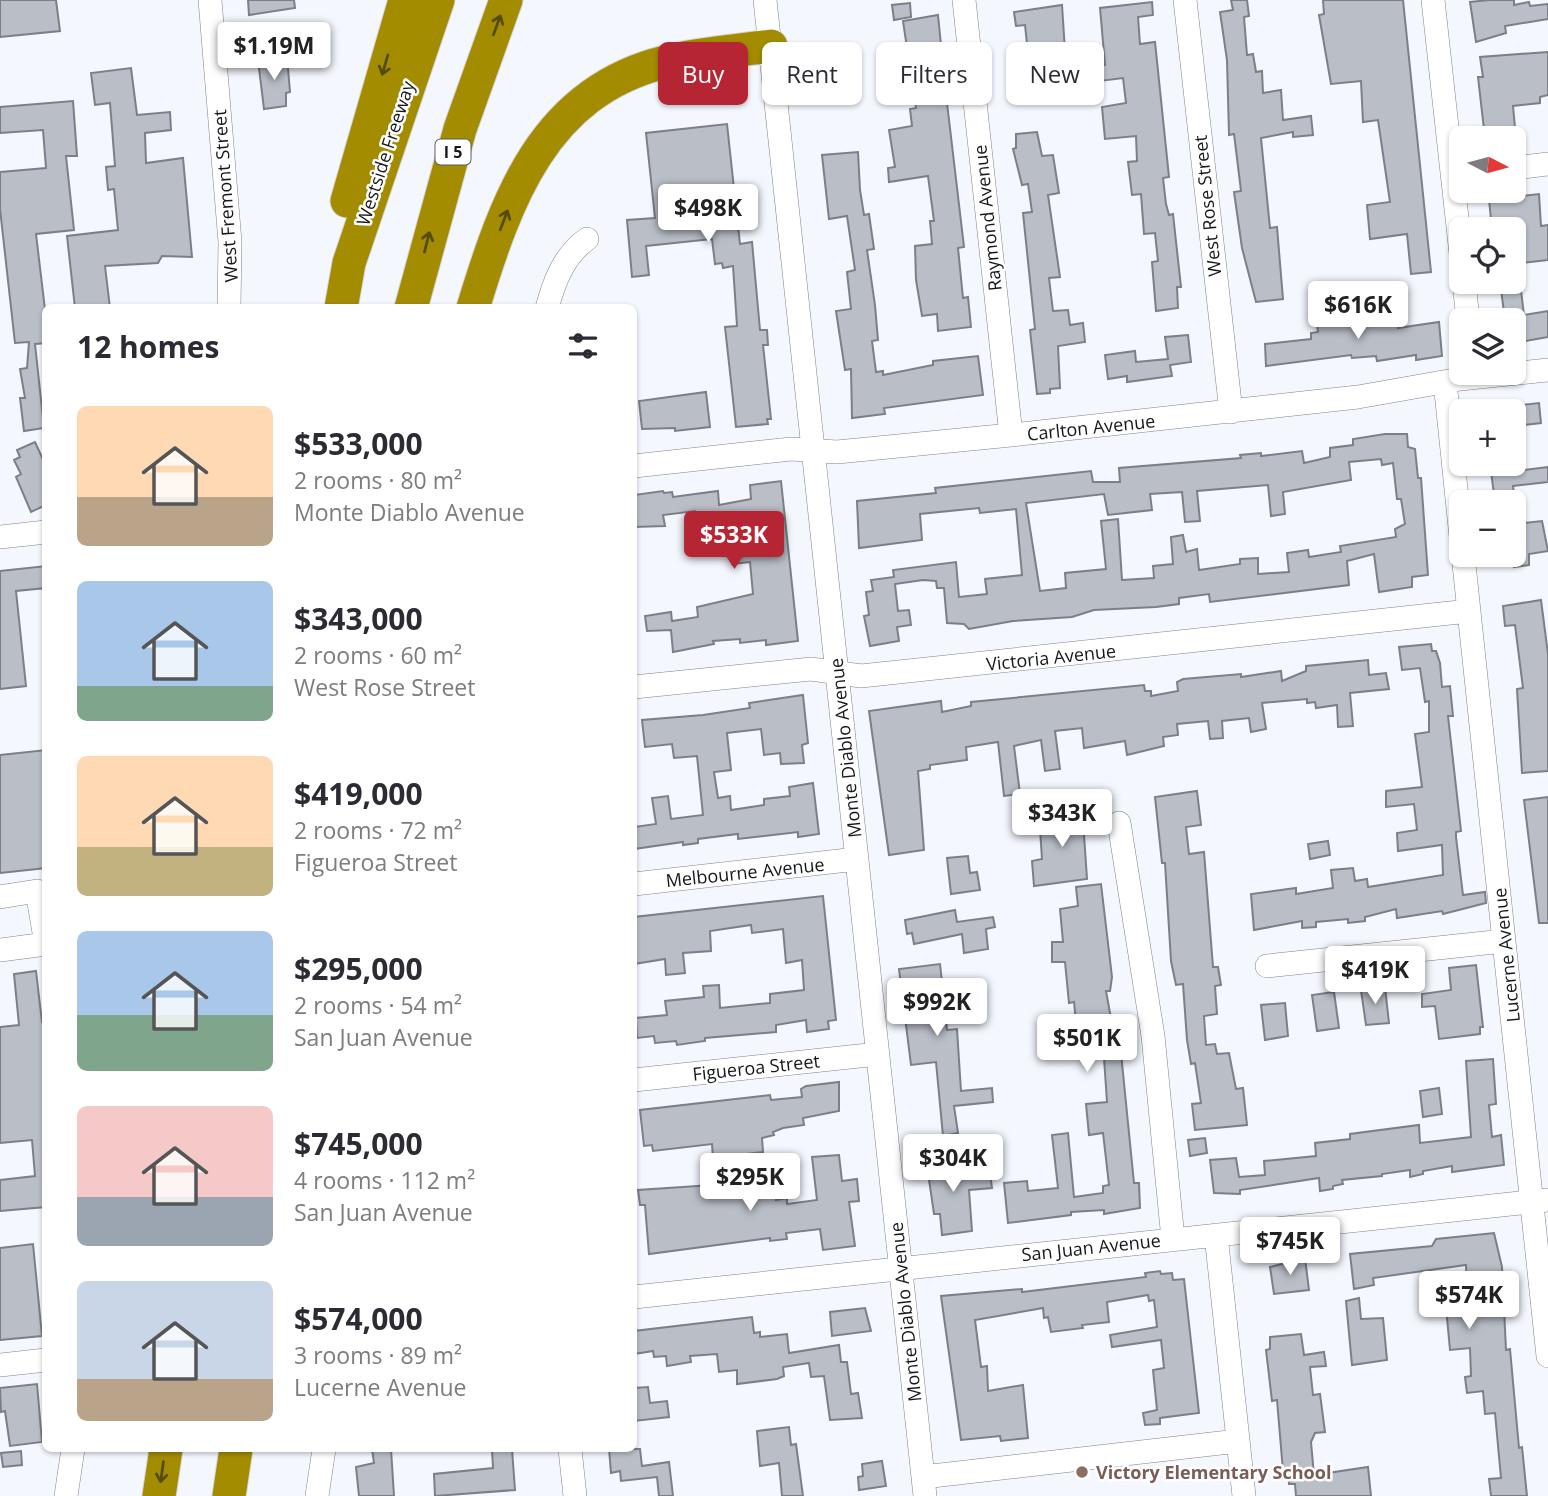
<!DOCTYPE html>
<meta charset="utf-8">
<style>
body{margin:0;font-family:"Open Sans",sans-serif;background:#f2f2f3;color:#2b2b33;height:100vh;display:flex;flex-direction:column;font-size:26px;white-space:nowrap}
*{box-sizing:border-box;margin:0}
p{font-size:23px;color:#7c7c81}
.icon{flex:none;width:38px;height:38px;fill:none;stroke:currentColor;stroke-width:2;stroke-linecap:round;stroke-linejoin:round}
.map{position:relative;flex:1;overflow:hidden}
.details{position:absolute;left:42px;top:304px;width:595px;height:1148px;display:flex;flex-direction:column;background:#fff;border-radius:10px;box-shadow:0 2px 5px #0004}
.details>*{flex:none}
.banner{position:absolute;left:658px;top:42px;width:665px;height:63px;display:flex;gap:14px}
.needle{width:46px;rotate:96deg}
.tools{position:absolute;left:1449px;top:126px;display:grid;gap:14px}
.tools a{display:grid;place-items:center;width:77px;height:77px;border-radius:10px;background:#fff;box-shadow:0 2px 5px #0004;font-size:35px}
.price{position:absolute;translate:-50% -60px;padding:0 16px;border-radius:7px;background:#fff;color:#222;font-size:23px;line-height:46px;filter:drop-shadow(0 2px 4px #0008)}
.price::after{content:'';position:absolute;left:50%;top:42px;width:21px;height:16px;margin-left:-10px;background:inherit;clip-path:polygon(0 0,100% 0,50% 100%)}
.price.selected{background:#b62533;color:#fff}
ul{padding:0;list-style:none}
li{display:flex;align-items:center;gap:21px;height:175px;padding:0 35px}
li span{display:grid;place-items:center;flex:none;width:196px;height:140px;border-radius:10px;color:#555}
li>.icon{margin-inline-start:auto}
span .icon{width:84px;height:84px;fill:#fffc;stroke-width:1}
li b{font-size:30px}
h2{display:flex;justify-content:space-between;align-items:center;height:84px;padding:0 35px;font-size:30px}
.pill{padding:0 24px;border-radius:10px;background:#fff;box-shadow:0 2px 5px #0004;font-size:24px;line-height:63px}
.pill.selected{background:#b62533;color:#fff}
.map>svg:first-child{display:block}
</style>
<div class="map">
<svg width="1548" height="1496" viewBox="0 0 1548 1496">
<rect width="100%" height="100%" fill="#f4f7fe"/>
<path fill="#babec7" stroke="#7c7f87" stroke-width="2" fill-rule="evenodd" d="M0 0H56L60 31 0 37Z
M248 0H294L295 8 249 15Z
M1231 0H1247L1249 16 1244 17 1247 55 1253 54 1256 72 1262 71 1263 93 1281 90 1283 120 1311 116 1313 135 1293 137V132L1261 138 1270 228 1277 227 1283 299 1256 302 1242 248 1234 192 1241 191 1234 134 1229 135 1227 60 1220 12 1233 10Z
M1323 0H1403L1431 272 1411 274 1407 234 1370 239 1367 205 1390 202 1378 120 1363 122 1361 81 1331 84 1319 15 1324 14Z
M1489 0H1514V5L1529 2 1530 6 1548 4V19L1505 26 1506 33 1476 42 1470 2Z
M1152 2 1153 15 1138 17 1140 44 1155 42 1169 177 1163 178 1166 204 1169 215 1173 214 1181 287H1177L1178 308 1156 311 1152 262 1158 261 1155 233 1144 234 1141 194 1132 195 1128 162 1137 161 1136 136 1105 139 1102 107 1126 103 1123 78 1092 82 1090 67 1105 65 1100 8Z
M910 3 911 17 894 20 892 5Z
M1062 5 1066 66 1043 69 1045 87 1010 91 1008 68 1023 67 1022 54H1028L1025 25 1016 26 1014 12Z
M938 15 944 75 940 76 942 104 947 103 964 247 958 248 963 298 968 297 971 327 938 331 937 314 922 316 916 280 915 246 932 244 930 221H934L928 176 889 182 888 168 895 167 889 130 912 126 910 109 916 108 903 21Z
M1548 52V95L1540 97V103L1513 106 1516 138H1485L1478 77H1483L1480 57Z
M287 56 290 92 286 93V106L264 109 258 60Z
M131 68 137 115 170 112 171 130 145 133 146 163 183 158 192 257 162 256 158 263 105 266 110 308H75L67 236 118 230 114 189 108 190 106 167 115 166 110 103 95 105 91 73Z
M73 101 77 156H66L74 230 36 234 46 318V343L35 344 44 428 24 431 20 398H25L20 369 27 368 29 342 15 343 0 209V172L46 168 43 130 0 133V107Z
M727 124 740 244 752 242 760 330H767L768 345H763L771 419H767L768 424 736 427 725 327 737 326 733 266 723 268 722 263 715 264 712 239 646 246 649 275 632 277 627 220 655 218 646 133Z
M1037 132 1042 156 1053 155 1059 193 1048 195 1060 277 1049 278 1053 311 1068 310 1070 325 1083 323 1085 342 1058 346 1060 388 1050 389V393L1037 394 1030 330 1035 329 1023 213 1032 212 1028 184 1022 185 1013 149 1016 148V134Z
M858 152 860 190 864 215 869 214 874 249 867 250 875 305 878 340 872 341 876 372 883 371V375L933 365V361L978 356 983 395 884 408 885 414 852 418 851 369 845 370 836 311 851 309 847 272 855 270 847 216 829 219 822 155Z
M1539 194 1541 226 1548 225V260L1514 264V229H1492L1489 200Z
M1500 282H1520L1524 315 1548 311V337L1514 343V320H1505Z
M1334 306 1336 321 1397 320 1398 328 1439 322 1442 356 1416 360V355L1377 361 1376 356 1352 358 1351 355 1266 366 1265 344 1311 339V333L1318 332 1315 308Z
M1188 335 1191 362 1170 365 1172 376 1127 382V376L1108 379 1105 355 1135 351 1136 362 1168 359 1165 337Z
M706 392 710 427 675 431V428L642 429 639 401Z
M1539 403 1541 423 1514 426V406Z
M1385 434H1407L1408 447 1415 449 1418 478H1421L1428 575 1412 577V587L1379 592 1374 554 1347 561 1349 585 1210 602 1209 594 1179 598V604L1156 607 1094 610 1072 617 1013 621 969 629 964 624 947 623 944 588H937L936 581 923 580 895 584 898 611 909 610 911 625 897 627 899 641 870 646 864 616 869 615 866 592 873 591 871 580 894 577 893 570 956 562 959 597 987 594 985 579 1022 575 1016 509 980 513 979 508 920 514 922 540 859 548 857 501 936 493 935 488 1091 471 1093 482H1120L1119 468 1241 458 1240 455 1261 453V456L1302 451 1304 463 1330 457V448L1353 445V439ZM1381 459 1382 465 1393 463 1397 499H1401L1405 524 1395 529 1396 537 1340 546 1341 552 1309 557 1308 550 1287 553 1289 572 1258 574V558L1240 559V564L1199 570 1197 549 1186 552 1183 535 1171 537 1173 564 1153 566 1154 578 1122 580 1118 519 1101 521 1106 569 1065 573 1066 588 1040 591 1026 503 1104 494 1108 515 1152 510 1150 494 1182 492 1185 522 1200 521 1197 491 1268 485 1271 516 1285 514 1283 492 1351 480 1349 462Z
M35 442 46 466V505L31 512 16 477 21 474 14 460 20 457 17 450Z
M1490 464H1514L1515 471 1548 467V482L1513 486 1515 502H1495Z
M781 481 798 641 766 645V640L740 643V639L713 641 714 644 673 652 671 630 647 631 645 616 671 612 672 621 698 617 697 607 753 594 750 562 732 564 731 551 763 547 760 515 697 526 695 511 663 515 665 526 634 527V495L663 491 664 493 672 492 673 497 718 491 719 505 751 499 750 485Z
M1542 521 1548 551 1529 554V565L1514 567V524Z
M46 566V588L16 591 26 686 0 689V571Z
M1541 600 1548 654V771L1522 773 1517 689 1523 688 1515 625 1505 626 1503 606Z
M1431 644 1432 651H1436L1440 663 1442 687 1450 686 1453 716H1448L1461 831 1456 832V837L1463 895 1485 892 1486 903 1443 914 1442 911 1397 918 1396 909 1365 917V921L1348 923V919L1316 922V927L1302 928V921L1254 930 1251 894 1296 888V894L1333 888 1331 870 1353 868 1355 881 1367 879 1368 887 1443 875 1442 845 1398 851 1397 833 1417 830 1414 804 1386 807V791L1422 787 1415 734 1429 732V701L1425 702 1420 668 1402 670 1399 647Z
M1368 660 1369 675 1386 673 1389 689 1350 693 1353 726 1338 727 1337 705 1316 708 1315 702 1307 703V699L1262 703 1266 729 1251 732 1249 718 1222 721 1223 738 1210 739 1208 721 1177 724 1178 735 1163 737 1164 746 1127 755 1125 741 1084 748 1082 728 1055 731 1060 769 1045 771 1041 740 1014 746 1020 794 1004 796 998 742 966 747 967 760 930 765V769L918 771 924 850 889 855 869 711 941 701 942 712 971 706V702L1144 685 1145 691H1151V696L1178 691 1177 682 1183 679 1241 674V677L1281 671 1282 681 1306 671V666Z
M803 695 808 743 802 745 804 763 781 764 780 753 764 755 761 729 727 733 731 770 714 772 718 798 730 796 731 810 764 805V799L790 796 789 787 813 783 819 834 798 837V832L738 839V834L698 839V843L683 845V842L634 849V827L656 824 652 798 668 796 671 819 703 815 697 756 674 758 672 744 645 747 642 720 703 715 750 708 749 703Z
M46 750V868L0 873V755Z
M1197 791 1201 825 1186 827 1189 854 1204 852 1213 967H1218L1221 985 1215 986 1217 1014 1204 1016 1206 1045 1215 1044 1217 1054 1229 1053 1236 1089 1243 1088 1247 1125 1195 1130 1192 1104 1201 1103 1195 1063 1191 1064 1187 1040 1183 984 1176 985 1171 961 1165 863H1162L1155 797Z
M1548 797V923H1539L1524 800Z
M1082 805 1087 879 1034 886 1032 861 1042 859 1040 829 1054 828V807Z
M1328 841 1330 855 1310 859 1308 844Z
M968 856 970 873 977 872 980 890 951 894 947 858Z
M1101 884 1112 977 1110 991H1106L1112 1024 1118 1023 1134 1183H1139L1140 1208 1104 1214V1210L1071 1212V1215L1008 1223 1004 1183 1027 1181 1028 1191 1058 1188 1052 1135 1068 1133 1074 1197 1103 1193V1186L1109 1185 1103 1133 1089 1135 1086 1104 1107 1102 1102 1029 1077 1033 1074 1002 1069 1003 1065 962H1052V942H1063L1060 909 1078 906 1076 887Z
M823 896 836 1020 828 1021 829 1029 807 1032 806 1020 776 1025V1032L705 1038V1041L677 1045 676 1041 655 1043 654 1036 637 1038 636 1018 667 1015 665 1001 704 997 703 986 719 985 720 1008 770 1003V994L804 990 802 960 786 963 783 929 752 933 751 925 710 931 711 951 683 953 685 973 666 975 665 959 634 964V917Z
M955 910 957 922 993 917 995 927 986 929 988 949 964 953 962 934 914 944 912 933 907 934 905 920Z
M940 964 942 982 959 980 961 1000 944 1002 947 1030 957 1029 961 1091 992 1088 993 1102 954 1106 958 1133 943 1136 936 1062 911 1065 899 969Z
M1476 965 1483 1027H1480V1034L1439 1039 1435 1006 1422 1007V994L1451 990 1449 968Z
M36 971 42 1022H46V1207L0 1211V1180L35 1176 32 1140 0 1143V1027L19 1025 14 974Z
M1385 987 1389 1023 1366 1025 1361 990Z
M1334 992 1339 1028 1317 1031 1312 995Z
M1285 1003 1288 1036 1265 1040 1261 1005Z
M1493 1059 1496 1104 1489 1105 1492 1137 1501 1135 1504 1165 1452 1172V1166L1423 1171V1174L1410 1177V1170L1382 1174V1176L1342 1180 1343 1184 1333 1186V1189L1320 1191 1319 1178 1240 1190V1194L1214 1193 1210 1160 1236 1158 1239 1177 1265 1175 1264 1161 1316 1156 1315 1143 1350 1139V1134L1419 1125 1420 1143 1471 1137 1466 1061Z
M839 1082V1111L803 1118 804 1125 783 1128 773 1132 774 1135 762 1138 763 1152 713 1158 712 1144 653 1151 652 1145 644 1146 640 1110 770 1095 771 1100 802 1097 801 1089 806 1086Z
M1439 1088 1442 1114 1423 1117 1420 1091Z
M1205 1138 1207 1153 1190 1156 1188 1140Z
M839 1155 842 1181 857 1179 859 1201 849 1202 855 1246 823 1250 820 1229 786 1233 787 1239 770 1241V1238L649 1254 645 1205H640L638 1190 727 1184 728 1191 775 1186 776 1200 787 1198V1204L817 1200 812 1157Z
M953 1155 956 1176 990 1173 992 1188 969 1190 972 1231 942 1235 940 1214H934L926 1159Z
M1494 1233 1502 1267 1506 1350 1510 1349 1519 1448 1522 1447 1527 1496H1491L1489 1479 1501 1478 1495 1413 1485 1414 1483 1391 1467 1393 1465 1377 1471 1376 1470 1348 1450 1350 1445 1296 1467 1292 1466 1265 1373 1278 1374 1285 1354 1289 1350 1254 1432 1246 1436 1239Z
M33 1244 42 1336 0 1340V1248Z
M1305 1258 1309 1290 1274 1294 1270 1267Z
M1160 1271 1161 1274 1172 1273 1173 1280 1184 1279 1199 1413 1160 1418V1424L1145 1425 1143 1413 1157 1410 1153 1370 1164 1368 1161 1340 1112 1347 1110 1335 1157 1327 1154 1300 1149 1301 1148 1295 1107 1302 1109 1322 1082 1325 1083 1328 1051 1332 1048 1317 1044 1318 1043 1308 975 1320 981 1367 987 1366 988 1391 1023 1385 1028 1438 1001 1441 1000 1436 961 1440 941 1296 1022 1289V1292L1146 1277 1145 1273Z
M1359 1298 1361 1319 1383 1318 1387 1360 1352 1365 1346 1301Z
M865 1308 871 1331 832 1336 830 1312Z
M752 1317 754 1333 760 1332V1337L787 1334 789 1353 839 1345 841 1362H847L851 1394 858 1393 862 1418 830 1420 824 1376 811 1377 809 1363 783 1367 784 1376 777 1379 737 1384V1370L719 1372 717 1354 690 1356 691 1362 667 1366 666 1356 654 1357 653 1351 634 1354V1331Z
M1301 1334 1304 1355 1324 1352 1326 1366 1310 1367 1313 1395 1320 1394 1325 1432 1315 1433 1311 1442 1314 1475 1368 1467 1371 1496H1296L1295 1484H1289L1288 1470 1283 1471 1277 1400 1272 1401 1266 1350 1270 1349V1337Z
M37 1384 42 1442 10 1446 5 1411 1 1412 0 1388Z
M648 1387 650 1403 667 1401 669 1417 634 1421V1388Z
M789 1427 791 1445 796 1444 803 1496H782L779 1463 760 1466 757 1431Z
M372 1449H391L394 1496H359L356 1467 374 1463Z
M492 1449H512L515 1490 435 1496 434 1474 493 1468Z
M609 1449H640L642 1466 669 1462 673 1496H659L657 1477 621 1481 620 1471 611 1473Z
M21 1451 22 1465 3 1467 1 1453Z
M882 1461 886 1486 859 1490 858 1477 863 1476 862 1464Z"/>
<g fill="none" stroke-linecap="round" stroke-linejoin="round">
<g stroke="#7f828a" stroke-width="24">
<path id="minor" d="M210 0 230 242 229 308
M765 0 925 1496
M964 0 1011 435
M1185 0 1231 412
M1433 0 1461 254
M1514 168 1548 164
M1464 282 1468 320
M547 308C554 282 564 255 587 239
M1445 382 1461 537
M634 466 791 449 837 452 1011 435 1358 397 1460 379 1548 370
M0 537 46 532
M1463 555 1548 1356
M634 687 811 669 861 676 1469 611
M1119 823 1153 1036 1173 1239
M634 884 857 859
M0 897 37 891 46 944 0 950
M1267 966 1504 941
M634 1080 878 1054
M1216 1235 1244 1496
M634 1297 1548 1200
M0 1365 46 1360
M570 1449 575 1496
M923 1477 1238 1441
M66 1496 73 1449
M317 1496 324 1449"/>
</g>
<g stroke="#d5d5d6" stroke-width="35">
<path id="highway" d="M347 201 405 0
M341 308 349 263 438 0
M411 308 460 129 506 0
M473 308C506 200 543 92 665 62 699 53 736 51 771 46
M159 1496 166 1449
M229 1496 236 1449"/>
</g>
<use href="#minor" stroke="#fff" stroke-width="23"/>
<use href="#highway" stroke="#a48c00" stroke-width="33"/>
</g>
<defs><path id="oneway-shaft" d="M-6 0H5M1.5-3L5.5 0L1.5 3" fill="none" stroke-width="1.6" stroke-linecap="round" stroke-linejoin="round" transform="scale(1.75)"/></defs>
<g stroke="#554c0e">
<use href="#oneway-shaft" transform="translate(497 25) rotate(-70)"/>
<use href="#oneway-shaft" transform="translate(385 65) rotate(106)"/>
<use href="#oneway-shaft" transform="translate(504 220) rotate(-69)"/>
<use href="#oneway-shaft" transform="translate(427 242) rotate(-76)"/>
<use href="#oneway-shaft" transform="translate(162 1472) rotate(98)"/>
</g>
<circle fill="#8d6e63" stroke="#fff" stroke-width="2.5" cx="1082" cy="1472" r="7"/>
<g text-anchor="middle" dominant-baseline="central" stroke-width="5" stroke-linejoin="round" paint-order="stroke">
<rect fill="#fff" stroke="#5b5d5f" stroke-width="2" x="435.5" y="139.5" width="35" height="25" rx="5"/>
<g font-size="16" font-weight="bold" fill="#15171a">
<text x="453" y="152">I 5</text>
</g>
<g font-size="18" fill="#15171a" stroke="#fff">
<text transform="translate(385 153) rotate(-72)">Westside Freeway</text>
<text transform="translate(225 196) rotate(-94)">West Fremont Street</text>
<text transform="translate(1207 206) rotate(-96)">West Rose Street</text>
<text transform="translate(987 218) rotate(-96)">Raymond Avenue</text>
<text transform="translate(1091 427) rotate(-6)">Carlton Avenue</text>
<text transform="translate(1051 657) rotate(-6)">Victoria Avenue</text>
<text transform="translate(845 748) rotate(-96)">Monte Diablo Avenue</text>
<text transform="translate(745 872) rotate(-6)">Melbourne Avenue</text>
<text transform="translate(1506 955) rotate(-96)">Lucerne Avenue</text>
<text transform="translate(756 1067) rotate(-6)">Figueroa Street</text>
<text transform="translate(1091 1247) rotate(-6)">San Juan Avenue</text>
<text transform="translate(905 1312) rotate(-96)">Monte Diablo Avenue</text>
</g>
<g font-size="18" font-weight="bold" fill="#785e54" stroke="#fff" text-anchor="start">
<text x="1096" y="1472">Victory Elementary School</text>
</g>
</g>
</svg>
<div class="tools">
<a><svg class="needle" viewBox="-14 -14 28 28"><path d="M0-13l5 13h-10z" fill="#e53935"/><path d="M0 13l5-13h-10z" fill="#7c7c81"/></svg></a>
<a><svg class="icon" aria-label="locate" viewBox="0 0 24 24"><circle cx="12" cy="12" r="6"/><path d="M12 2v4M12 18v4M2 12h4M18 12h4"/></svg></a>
<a><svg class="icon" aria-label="layers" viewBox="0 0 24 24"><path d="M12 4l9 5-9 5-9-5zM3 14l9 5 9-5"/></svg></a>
<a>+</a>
<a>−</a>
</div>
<b class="price" style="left:274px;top:82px">$1.19M</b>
<b class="price" style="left:708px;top:244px">$498K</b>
<b class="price" style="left:1358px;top:341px">$616K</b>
<b class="price selected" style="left:734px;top:571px">$533K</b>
<b class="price" style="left:1062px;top:849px">$343K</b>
<b class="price" style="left:1375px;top:1006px">$419K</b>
<b class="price" style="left:937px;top:1038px">$992K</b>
<b class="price" style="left:1087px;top:1074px">$501K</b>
<b class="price" style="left:953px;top:1194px">$304K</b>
<b class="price" style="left:750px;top:1213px">$295K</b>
<b class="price" style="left:1290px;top:1277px">$745K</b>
<b class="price" style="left:1469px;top:1331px">$574K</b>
<div class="banner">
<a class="pill selected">Buy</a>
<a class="pill">Rent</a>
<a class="pill">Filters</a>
<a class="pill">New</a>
</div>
<section class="details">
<h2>12 homes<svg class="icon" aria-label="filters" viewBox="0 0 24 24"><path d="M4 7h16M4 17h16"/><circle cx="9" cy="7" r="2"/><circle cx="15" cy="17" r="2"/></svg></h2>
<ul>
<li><span style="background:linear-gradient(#ffd9b3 65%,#b9a48a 0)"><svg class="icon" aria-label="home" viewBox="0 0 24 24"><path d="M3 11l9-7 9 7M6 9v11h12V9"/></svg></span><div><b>$533,000</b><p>2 rooms · 80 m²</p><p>Monte Diablo Avenue</p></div></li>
<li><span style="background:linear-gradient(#a9c7e8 75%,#7fa58c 0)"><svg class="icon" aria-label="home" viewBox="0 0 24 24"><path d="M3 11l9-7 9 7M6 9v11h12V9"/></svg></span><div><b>$343,000</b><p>2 rooms · 60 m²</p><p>West Rose Street</p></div></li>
<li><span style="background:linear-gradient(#ffd9b3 65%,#c2b280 0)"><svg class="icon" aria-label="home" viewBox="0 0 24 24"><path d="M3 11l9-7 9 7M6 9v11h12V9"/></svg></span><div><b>$419,000</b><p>2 rooms · 72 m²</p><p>Figueroa Street</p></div></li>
<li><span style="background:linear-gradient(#a9c7e8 60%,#7fa58c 0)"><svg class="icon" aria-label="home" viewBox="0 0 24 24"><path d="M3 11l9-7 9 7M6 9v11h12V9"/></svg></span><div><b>$295,000</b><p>2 rooms · 54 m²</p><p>San Juan Avenue</p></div></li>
<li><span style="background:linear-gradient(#f6c9c9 65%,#9aa5b1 0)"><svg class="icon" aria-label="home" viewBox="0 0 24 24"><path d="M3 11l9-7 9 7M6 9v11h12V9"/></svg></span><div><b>$745,000</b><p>4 rooms · 112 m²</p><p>San Juan Avenue</p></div></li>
<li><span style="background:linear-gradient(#c9d6e8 70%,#b9a48a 0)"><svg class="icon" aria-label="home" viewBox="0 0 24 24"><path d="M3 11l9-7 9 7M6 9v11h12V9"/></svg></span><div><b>$574,000</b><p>3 rooms · 89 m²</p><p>Lucerne Avenue</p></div></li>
</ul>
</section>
</div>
